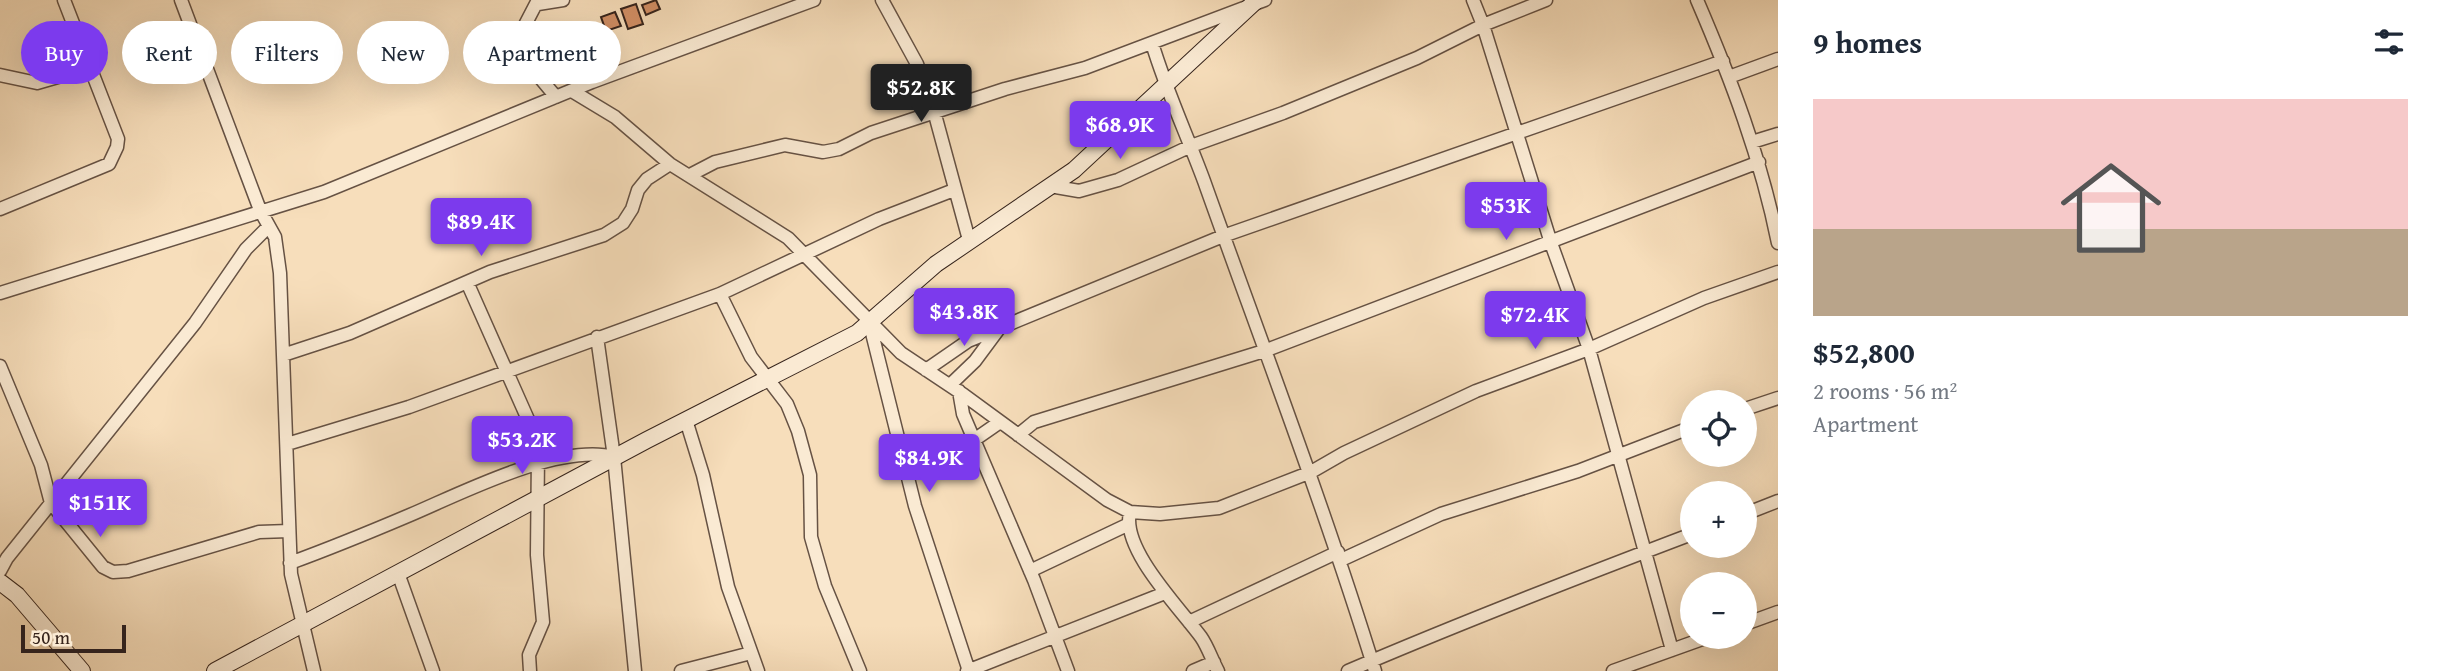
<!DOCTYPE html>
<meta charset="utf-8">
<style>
body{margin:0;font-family:"Gentium Book Plus",serif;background:#f6f6f7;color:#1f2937;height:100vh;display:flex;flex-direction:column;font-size:26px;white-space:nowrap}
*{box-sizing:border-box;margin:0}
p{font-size:23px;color:#747a83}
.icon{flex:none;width:38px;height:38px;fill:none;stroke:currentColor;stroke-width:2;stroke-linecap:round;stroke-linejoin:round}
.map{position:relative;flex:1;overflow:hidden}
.sheet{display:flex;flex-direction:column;background:#fff;width:665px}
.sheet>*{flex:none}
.top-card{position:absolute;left:21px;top:21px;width:665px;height:63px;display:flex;gap:14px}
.fabs{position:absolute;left:1680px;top:390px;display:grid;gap:14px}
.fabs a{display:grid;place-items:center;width:77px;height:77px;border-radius:50%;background:#fff;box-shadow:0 7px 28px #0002;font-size:35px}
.scale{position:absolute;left:21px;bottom:18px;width:105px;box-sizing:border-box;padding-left:7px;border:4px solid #36241c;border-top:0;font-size:19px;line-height:24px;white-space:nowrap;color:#36241c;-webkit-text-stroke:5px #faead3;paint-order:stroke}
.price{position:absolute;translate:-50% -60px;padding:0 16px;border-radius:7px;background:#7c3aed;color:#fff;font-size:23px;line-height:46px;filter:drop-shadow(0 2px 4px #0008)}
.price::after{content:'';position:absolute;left:50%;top:42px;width:21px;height:16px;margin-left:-10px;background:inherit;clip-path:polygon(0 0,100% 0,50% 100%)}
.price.current{background:#222;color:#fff}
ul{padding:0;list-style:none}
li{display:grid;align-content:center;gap:14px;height:371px;padding:0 35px}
li span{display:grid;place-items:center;height:217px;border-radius:0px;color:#555}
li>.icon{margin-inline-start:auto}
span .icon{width:126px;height:126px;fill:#fffc;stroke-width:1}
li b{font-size:30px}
h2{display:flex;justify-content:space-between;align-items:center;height:84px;padding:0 35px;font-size:30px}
.pill{padding:0 24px;border-radius:32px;background:#fff;box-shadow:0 7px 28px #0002;font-size:24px;line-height:63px}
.pill.current{background:#7c3aed;color:#fff}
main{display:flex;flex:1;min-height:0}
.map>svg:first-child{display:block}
</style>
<main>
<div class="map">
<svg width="1778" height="671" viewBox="0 0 1778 671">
<rect width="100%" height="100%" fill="#f7debb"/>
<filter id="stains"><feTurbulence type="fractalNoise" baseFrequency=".00286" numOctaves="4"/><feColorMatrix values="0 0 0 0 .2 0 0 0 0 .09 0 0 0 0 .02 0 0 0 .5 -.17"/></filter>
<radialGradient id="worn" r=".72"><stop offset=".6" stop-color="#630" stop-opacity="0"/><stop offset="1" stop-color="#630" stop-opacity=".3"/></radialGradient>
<path fill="#d39066" stroke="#36241c" stroke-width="2" d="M656 0 660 9 646 15 642 5Z
M636 4 643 24 628 29 621 9Z
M615 12 621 26 606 31 601 17Z
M571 23 575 37 565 41 560 27Z
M595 26 600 40 589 44 585 30Z"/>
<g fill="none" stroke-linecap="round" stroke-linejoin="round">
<g stroke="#665244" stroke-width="15">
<path id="street" d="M181 0 260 210 275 237 280 273 291 574 314 671
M538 0 525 25 536 73 556 97
M882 0 917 64 934 111 969 240
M1473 0 1483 25 1551 243 1589 349 1672 650
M1697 0C1731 79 1761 158 1778 243
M538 4 563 0
M1152 43C1166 90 1187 135 1204 181 1262 344 1324 506 1375 671
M0 75 37 83 89 68
M1729 77 1778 59
M572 91 615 117 670 164 788 238 901 353 964 395 1107 500 1130 512 1160 514 1219 508 1311 472 1344 453 1476 391 1589 349 1704 298 1778 272
M1752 142 1778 134
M690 175 715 162 785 145 823 152 839 149 871 133 1005 89 1085 68 1265 0
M1050 186 1079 191 1118 180 1191 146 1283 113 1417 58 1483 25 1546 0
M0 209 109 164 117 147 118 139 64 0
M467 282 530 424 538 453 537 555 543 622 529 655 530 671
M0 293 324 192 592 82 814 0
M720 294 751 357 787 404 798 431 810 475 811 537 825 586 860 671
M870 325 915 506 969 671
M597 337 614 457 635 671
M283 355 350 333 490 272 604 235 623 223 632 209 638 190 647 179 670 164
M0 366 41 465 51 503 103 567 113 572 128 571 259 532 289 531
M926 370 968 341 1223 236 1723 61
M950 385 975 361 998 330
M959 391 963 414 1034 580 1068 671
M1745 409 1778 398
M686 420 703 475 728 587 758 671
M1018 435 1034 422 1264 351 1759 162
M287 444 409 407 720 294 879 219 954 190
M906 470 951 456 1000 422
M1130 512C1121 549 1179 607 1201 637 1208 647 1212 660 1218 671
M1745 514 1778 501
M1341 560 1441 514 1578 471 1692 427
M290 563C331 548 370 532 410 515 462 493 558 443 614 457
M0 571 7 558 195 323 246 249 269 226
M1030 571 1127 525
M398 573 433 671
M1189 622 1338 552
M1745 624 1778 612
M681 671 751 653
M967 671 1165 593
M1193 671 1214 662
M1348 671C1462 622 1576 578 1692 534
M1613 671 1708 637"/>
</g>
<g stroke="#36241c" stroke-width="18">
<path id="secondary" d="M0 582 17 595 82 671
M215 671 647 440 857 333 936 264 1074 170 1257 0"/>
</g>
<use href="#street" stroke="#faead3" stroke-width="12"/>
<use href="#secondary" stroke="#faead3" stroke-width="16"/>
</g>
<rect width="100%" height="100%" filter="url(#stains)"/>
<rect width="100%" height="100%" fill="url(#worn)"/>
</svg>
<div class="fabs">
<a><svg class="icon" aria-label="locate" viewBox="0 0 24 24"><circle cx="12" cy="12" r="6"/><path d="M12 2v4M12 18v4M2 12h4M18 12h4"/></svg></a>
<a>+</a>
<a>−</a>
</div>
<div class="scale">50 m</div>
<b class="price current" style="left:921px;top:124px">$52.8K</b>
<b class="price" style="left:1120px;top:161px">$68.9K</b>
<b class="price" style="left:1506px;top:242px">$53K</b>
<b class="price" style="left:481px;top:258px">$89.4K</b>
<b class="price" style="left:964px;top:348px">$43.8K</b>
<b class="price" style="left:1535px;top:351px">$72.4K</b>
<b class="price" style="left:522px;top:476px">$53.2K</b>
<b class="price" style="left:929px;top:494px">$84.9K</b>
<b class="price" style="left:100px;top:539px">$151K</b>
<div class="top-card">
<a class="pill current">Buy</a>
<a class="pill">Rent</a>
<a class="pill">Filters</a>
<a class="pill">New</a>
<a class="pill">Apartment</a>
</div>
</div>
<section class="sheet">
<h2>9 homes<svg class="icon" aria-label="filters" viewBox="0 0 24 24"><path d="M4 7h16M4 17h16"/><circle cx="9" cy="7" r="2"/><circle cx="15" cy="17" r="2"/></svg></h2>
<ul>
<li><span style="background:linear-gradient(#f6c9c9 60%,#b9a48a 0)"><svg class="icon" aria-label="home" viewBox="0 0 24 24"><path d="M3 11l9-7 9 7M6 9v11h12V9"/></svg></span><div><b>$52,800</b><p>2 rooms · 56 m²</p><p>Apartment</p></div></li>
</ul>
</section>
</main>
